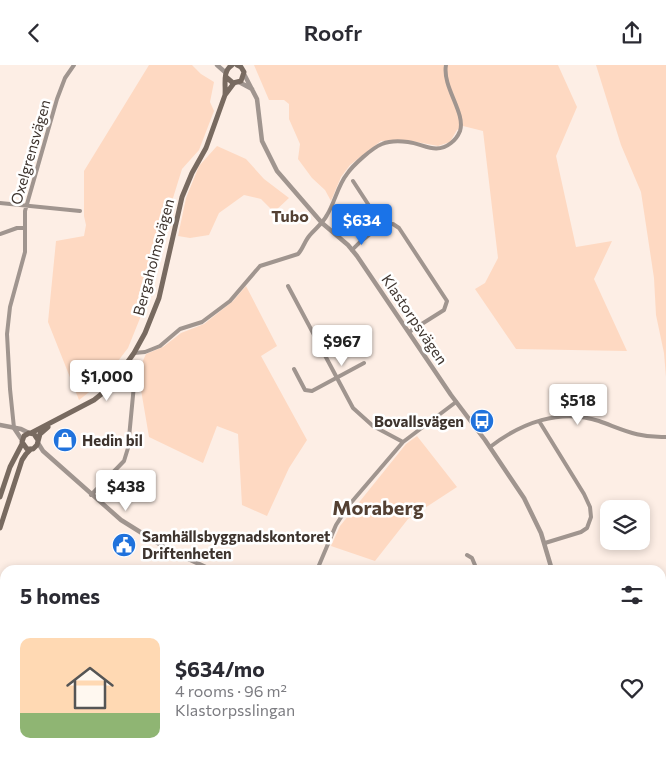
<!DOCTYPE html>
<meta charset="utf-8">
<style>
body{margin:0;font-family:Commissioner,sans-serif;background:#f7f7f7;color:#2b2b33;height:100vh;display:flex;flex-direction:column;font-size:19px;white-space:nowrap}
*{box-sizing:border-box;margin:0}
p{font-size:16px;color:#7c7c81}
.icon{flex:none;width:28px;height:28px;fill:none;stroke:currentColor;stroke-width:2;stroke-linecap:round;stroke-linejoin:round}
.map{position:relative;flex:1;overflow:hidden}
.panel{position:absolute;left:0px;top:500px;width:666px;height:195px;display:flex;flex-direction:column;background:#fff;border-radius:15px 15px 0 0;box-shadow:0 2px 8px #0003}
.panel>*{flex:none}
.controls{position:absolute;left:600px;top:435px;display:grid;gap:10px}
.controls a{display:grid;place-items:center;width:50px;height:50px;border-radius:10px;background:#fff;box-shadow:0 2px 8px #0003;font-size:25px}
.price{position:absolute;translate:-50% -42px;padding:0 11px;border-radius:5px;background:#fff;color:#222;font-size:16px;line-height:32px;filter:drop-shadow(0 1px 2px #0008)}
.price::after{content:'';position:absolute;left:50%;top:30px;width:15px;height:11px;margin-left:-8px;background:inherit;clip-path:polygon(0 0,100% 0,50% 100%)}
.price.on{background:#1a73e8;color:#fff}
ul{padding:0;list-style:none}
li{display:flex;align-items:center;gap:15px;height:125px;padding:0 20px}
li span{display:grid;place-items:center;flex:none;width:140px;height:100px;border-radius:10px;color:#555}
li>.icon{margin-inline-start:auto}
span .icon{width:60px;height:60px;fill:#fffc;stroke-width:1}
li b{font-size:21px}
h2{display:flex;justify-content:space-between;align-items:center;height:60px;padding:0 20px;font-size:21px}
header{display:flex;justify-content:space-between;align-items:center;height:65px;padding:0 20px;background:#fff;font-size:22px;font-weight:600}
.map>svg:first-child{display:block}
</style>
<header><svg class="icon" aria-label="back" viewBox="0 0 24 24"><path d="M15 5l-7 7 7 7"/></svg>Roofr<svg class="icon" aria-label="share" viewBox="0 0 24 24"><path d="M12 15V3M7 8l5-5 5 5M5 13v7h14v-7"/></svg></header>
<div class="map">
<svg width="666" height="695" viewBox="0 0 666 695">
<rect width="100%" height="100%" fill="#fdeee5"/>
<path fill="#fed9c2" d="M149 0H192L201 9 214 17 210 37 214 46 199 85 182 104 173 133 153 221 128 283 102 317 79 335 48 257 56 176 84 171 86 160 84 151V106Z
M254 0H558L577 42 556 91 576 182 612 176 594 214 627 286 516 284 475 224 485 218 498 193 483 66 463 61 457 65 450 77 438 81 406 75 381 76 350 100 341 112 331 136 325 125 312 113 298 94 300 79 289 54V39L284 35H269Z
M596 0H666V312L664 288 656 250 654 213 641 127 621 80Z
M217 81 246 94 264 114 289 133 274 147 261 134 244 130 219 148 209 170 190 173 178 171 186 133 199 101Z
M246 221 277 281 261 291 307 375 289 403 267 451 242 440 238 369 217 361 203 398 149 372 138 307 146 289 163 282 181 268 204 259 233 236Z
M417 371 457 422 408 454 375 496 331 481 340 461 406 379Z
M5 629V690H249L254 695H57L56 693 0 695V632Z"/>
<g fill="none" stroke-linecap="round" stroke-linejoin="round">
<path stroke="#a0958f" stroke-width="4" d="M353 116 383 162
M0 138 80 146
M0 169 17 163H25
M352 185C362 174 379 160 393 159L399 163 447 236 444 245 409 267
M288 221 353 343 373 361 403 377
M134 288 145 287 160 281 180 264 202 257 230 236 260 201 298 189C303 184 305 175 310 170 316 163 323 158 327 150 335 137 338 120 347 109 353 100 372 83 382 79 389 76 400 76 408 77 424 79 436 90 451 78 455 75 458 71 460 66 466 48 442 22 446 0
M294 304 305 325 312 326 364 298
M539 356 584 429 590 442 591 452 587 463 581 467 545 478
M14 363 10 324 7 269 10 242 25 187V146L57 34 65 13 74 0
M490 382C521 358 560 343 599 356 624 365 638 373 666 372
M91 430 124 396 128 383 134 320
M467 490 472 493 477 505
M317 505 336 460 349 440 403 377 456 337"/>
<path stroke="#a0958f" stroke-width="4.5" d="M217 0 225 7
M244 9 257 34 262 76 277 106 322 158 348 180 357 191 451 330 485 375 524 433 541 468 552 505
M239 17 252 24
M0 360 21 364 29 368
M14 363 22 375
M38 378 43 386 121 455 169 485 212 505
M661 659 666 664
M449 695 453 690"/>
<path stroke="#786a60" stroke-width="5" d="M226 12 233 18 241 16 244 7 241 2 237 0
M225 30C226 20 222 6 232 0
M31 368 94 335 109 323 134 288 145 268 159 233 182 132 192 108 206 83 225 30 234 18
M38 375 34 369 29 368 24 371 22 377 27 384H33L37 380 40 369 48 362
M0 432 10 402 22 379
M0 463 22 395 26 389 31 384
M0 578 5 576
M0 586 5 584
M257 690 262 695
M308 690 310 695"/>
<path stroke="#453225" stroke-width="7" d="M661 687 666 684
M270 690 276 695
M281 690 287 695
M361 695 368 693 380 695
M645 695 655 690
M659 695 666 692"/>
</g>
<defs>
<g id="bus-disc" transform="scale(1.25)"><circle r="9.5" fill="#2072dc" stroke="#fff"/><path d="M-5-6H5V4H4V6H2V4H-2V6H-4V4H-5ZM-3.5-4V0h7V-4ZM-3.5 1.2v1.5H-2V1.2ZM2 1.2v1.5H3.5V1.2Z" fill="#fff"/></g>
<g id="shop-disc" transform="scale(1.25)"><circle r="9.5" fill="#2072dc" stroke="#fff"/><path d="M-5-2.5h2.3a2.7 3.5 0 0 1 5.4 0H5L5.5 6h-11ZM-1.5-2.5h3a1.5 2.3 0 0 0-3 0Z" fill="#fff"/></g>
<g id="civic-disc" transform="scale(1.25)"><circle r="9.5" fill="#2072dc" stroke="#fff"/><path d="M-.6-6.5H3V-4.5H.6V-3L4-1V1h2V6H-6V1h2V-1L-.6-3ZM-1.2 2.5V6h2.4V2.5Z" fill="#fff"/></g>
</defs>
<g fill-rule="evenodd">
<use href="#bus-disc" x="482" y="356"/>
<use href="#shop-disc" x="65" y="375"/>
<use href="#civic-disc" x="124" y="480"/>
</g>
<g text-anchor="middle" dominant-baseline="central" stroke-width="5" stroke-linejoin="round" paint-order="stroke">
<g font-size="15" fill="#3e342e" stroke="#fff">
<text transform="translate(30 87) rotate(-74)">Oxelgrensvägen</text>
<text transform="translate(153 192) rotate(-75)">Bergaholmsvägen</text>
<text transform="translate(415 254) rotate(56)">Klastorpsvägen</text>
</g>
<g font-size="15" font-weight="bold" fill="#3e342e" stroke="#fff" text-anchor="start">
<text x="464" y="356" text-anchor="end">Bovallsvägen</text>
<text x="82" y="375">Hedin bil</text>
<text x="142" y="471">Samhällsbyggnadskontoret<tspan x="142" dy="17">Driftenheten</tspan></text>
</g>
<g font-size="16" font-weight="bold" fill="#534033" stroke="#fff">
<text x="290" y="150">Tubo</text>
</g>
<g font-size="20" font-weight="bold" fill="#534033" stroke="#fff">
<text x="378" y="442">Moraberg</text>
</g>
</g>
</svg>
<div class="controls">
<a><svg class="icon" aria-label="layers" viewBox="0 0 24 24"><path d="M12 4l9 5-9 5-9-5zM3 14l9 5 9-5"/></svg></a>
</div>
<b class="price on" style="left:362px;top:181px">$634</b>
<b class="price" style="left:342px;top:302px">$967</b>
<b class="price" style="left:107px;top:337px">$1,000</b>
<b class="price" style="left:578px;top:361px">$518</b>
<b class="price" style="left:126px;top:447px">$438</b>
<section class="panel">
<h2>5 homes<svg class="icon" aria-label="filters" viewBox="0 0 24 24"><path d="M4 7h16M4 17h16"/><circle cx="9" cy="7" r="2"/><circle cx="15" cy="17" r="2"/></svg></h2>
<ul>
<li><span style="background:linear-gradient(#ffd9b3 75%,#8fb573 0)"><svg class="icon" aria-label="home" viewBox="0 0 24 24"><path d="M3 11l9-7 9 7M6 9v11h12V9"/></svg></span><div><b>$634/mo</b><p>4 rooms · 96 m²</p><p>Klastorpsslingan</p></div><svg class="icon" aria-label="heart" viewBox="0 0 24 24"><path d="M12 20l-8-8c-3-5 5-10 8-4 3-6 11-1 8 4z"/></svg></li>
</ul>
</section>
</div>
